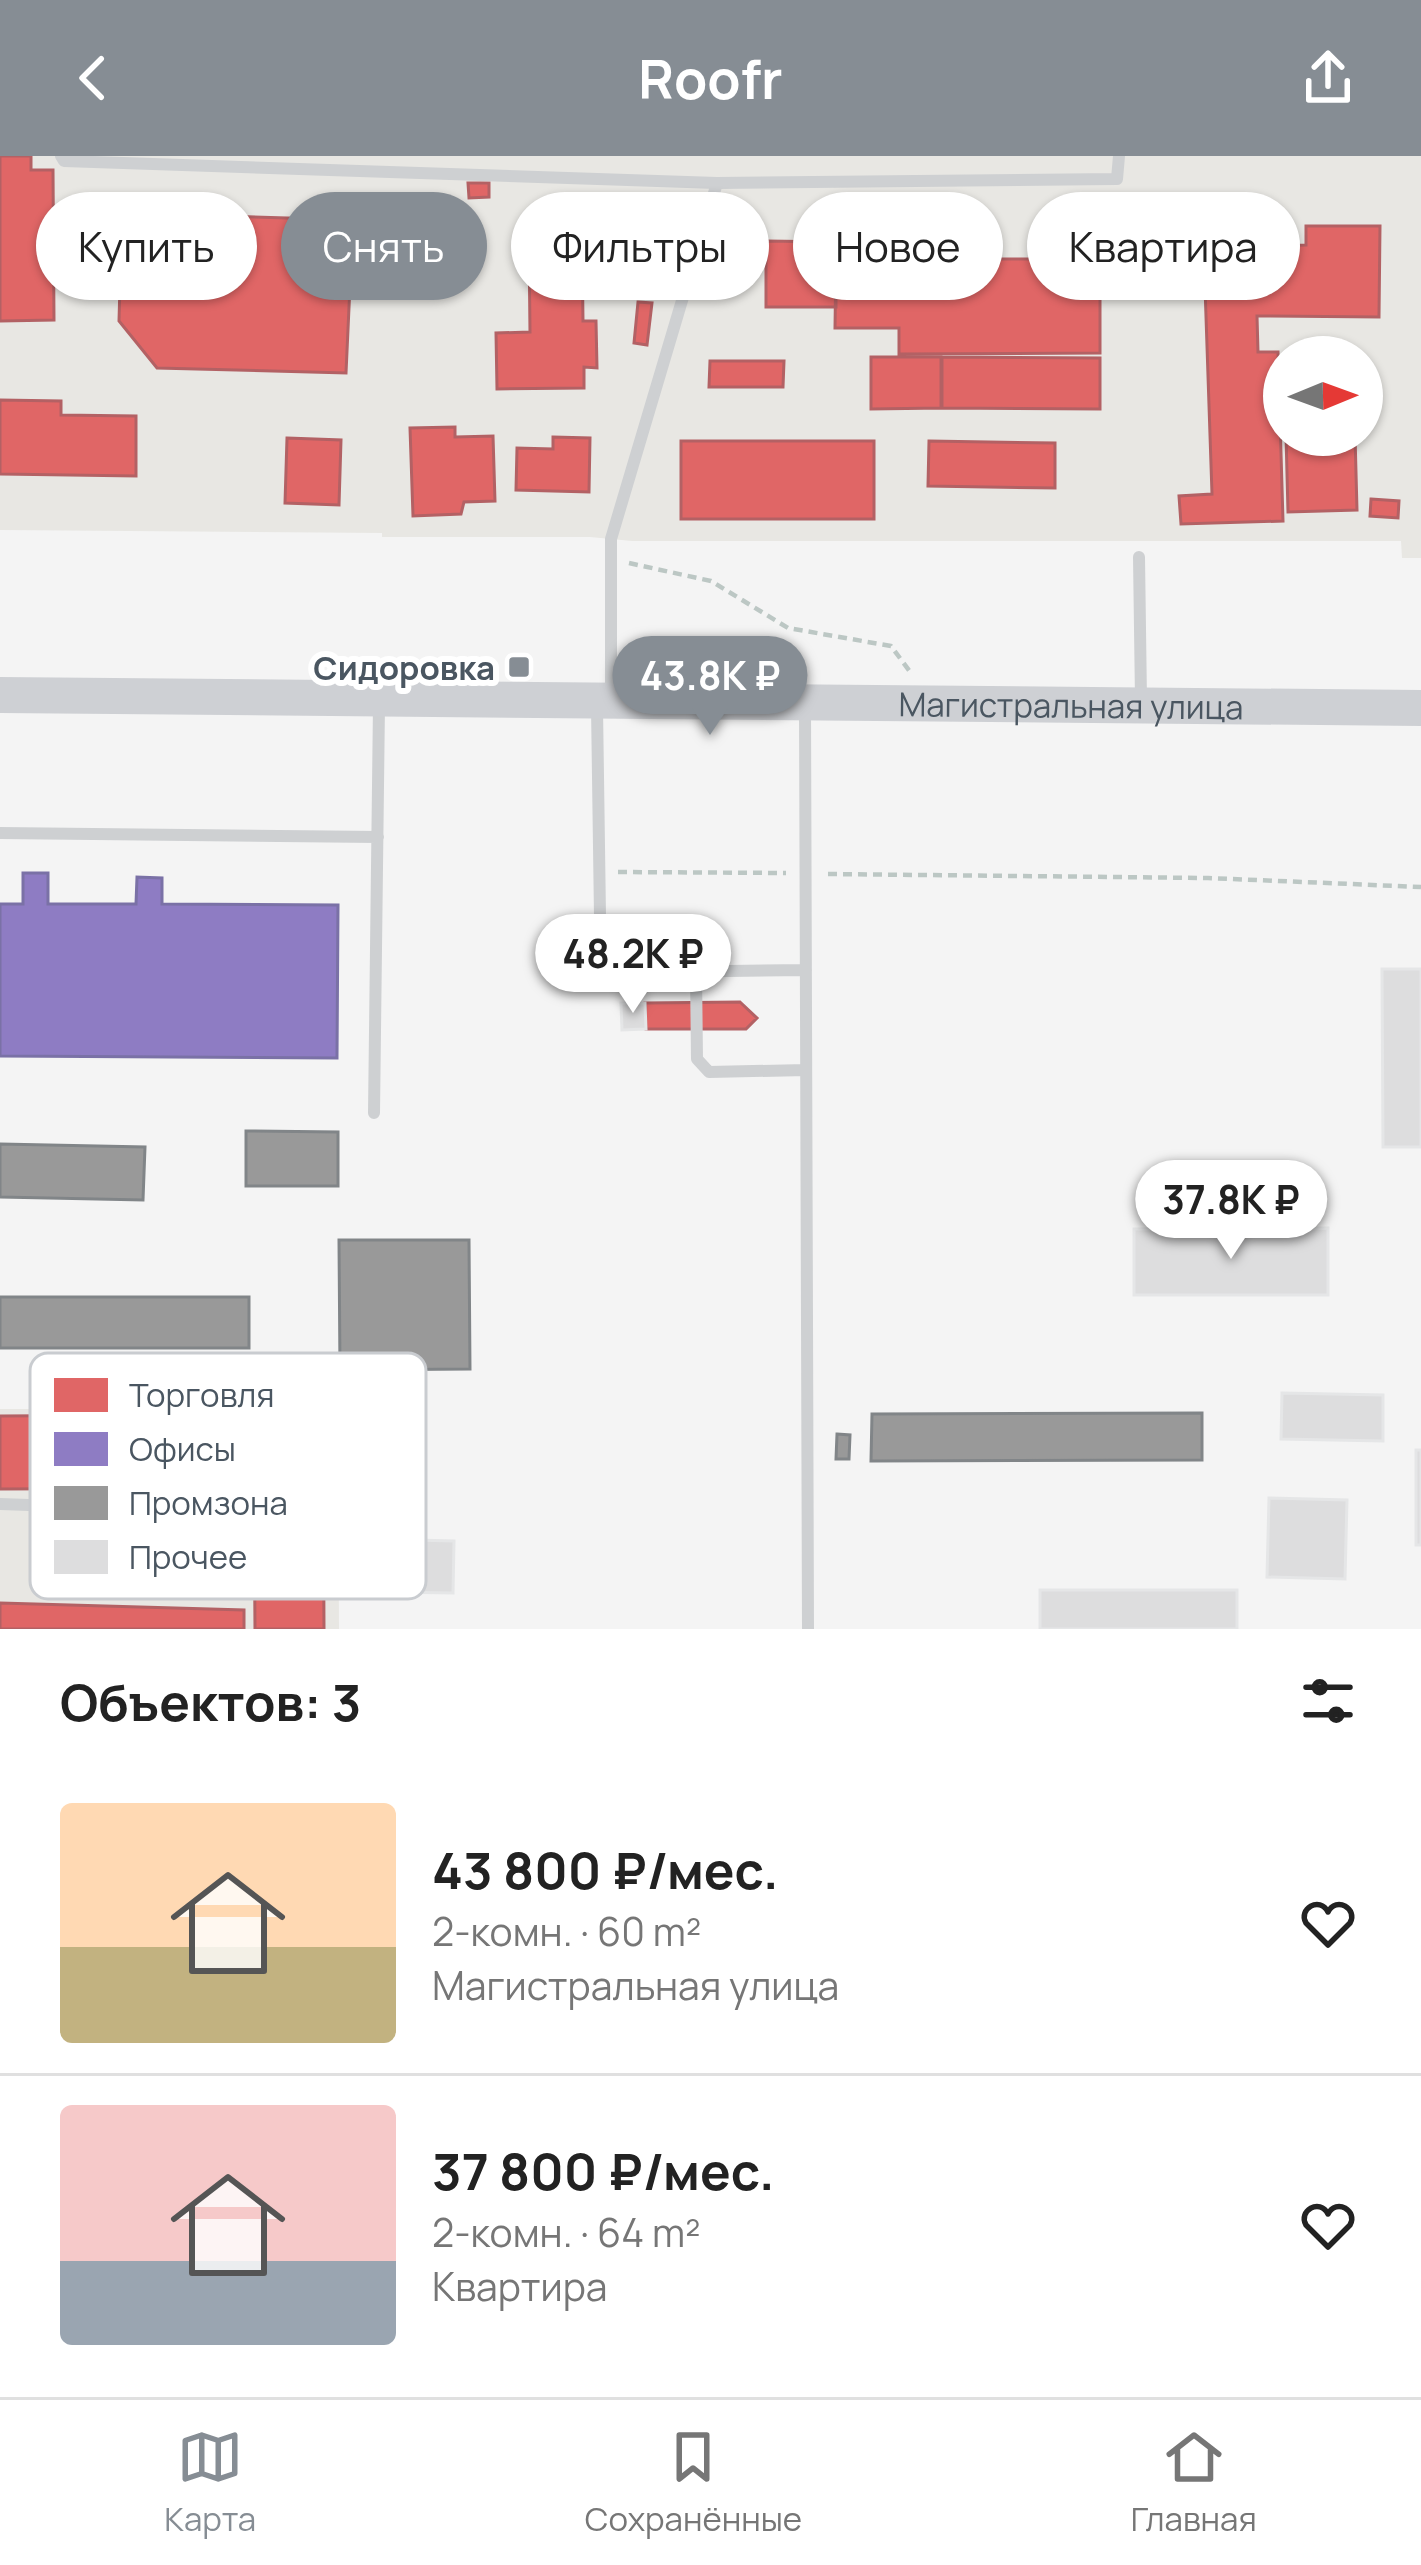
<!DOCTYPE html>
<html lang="ru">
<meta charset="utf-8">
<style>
body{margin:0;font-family:Manrope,sans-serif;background:#f6f6f6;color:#222;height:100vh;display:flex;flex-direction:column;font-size:45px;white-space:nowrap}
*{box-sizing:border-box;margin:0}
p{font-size:39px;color:#767676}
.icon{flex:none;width:66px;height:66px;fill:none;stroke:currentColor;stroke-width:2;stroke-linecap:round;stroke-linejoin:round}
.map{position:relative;height:1473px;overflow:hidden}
.details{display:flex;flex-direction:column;background:#fff;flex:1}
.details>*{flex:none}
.top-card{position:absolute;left:36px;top:36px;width:1350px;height:108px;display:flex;gap:24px}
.needle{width:78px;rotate:89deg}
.fabs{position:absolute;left:1263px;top:180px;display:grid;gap:24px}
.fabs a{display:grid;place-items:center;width:120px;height:120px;border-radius:50%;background:#fff;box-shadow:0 3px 9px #0004;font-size:60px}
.price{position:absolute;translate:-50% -102px;padding:0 27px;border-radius:42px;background:#fff;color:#222;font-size:39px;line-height:78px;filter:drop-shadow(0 3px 6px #0008)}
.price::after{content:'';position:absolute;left:50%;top:72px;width:36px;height:27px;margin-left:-18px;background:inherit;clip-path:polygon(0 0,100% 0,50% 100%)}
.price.selected{background:#868d94;color:#fff}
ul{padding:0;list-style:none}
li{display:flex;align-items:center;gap:36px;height:300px;padding:0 60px}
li+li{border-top:3px solid #e0e0e0}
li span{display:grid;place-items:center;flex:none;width:336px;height:240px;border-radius:12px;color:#555}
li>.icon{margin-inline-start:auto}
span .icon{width:144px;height:144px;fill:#fffc;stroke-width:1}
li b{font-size:51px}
h2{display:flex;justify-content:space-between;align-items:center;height:144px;padding:0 60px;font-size:51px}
.tag{padding:0 42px;border-radius:54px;background:#fff;box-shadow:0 3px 9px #0004;font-size:42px;line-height:108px}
.tag.selected{background:#868d94;color:#fff}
header{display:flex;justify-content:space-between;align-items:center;height:156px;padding:0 60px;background:#868d94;color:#fff;font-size:54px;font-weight:700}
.tabs{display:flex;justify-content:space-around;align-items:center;height:168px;border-top:3px solid #e0e0e0;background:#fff;font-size:33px;color:#767676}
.tabs a{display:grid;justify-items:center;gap:6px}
.tabs .selected{color:#868d94}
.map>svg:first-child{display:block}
</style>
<header><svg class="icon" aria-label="back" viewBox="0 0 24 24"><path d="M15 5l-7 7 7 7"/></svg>Roofr<svg class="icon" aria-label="share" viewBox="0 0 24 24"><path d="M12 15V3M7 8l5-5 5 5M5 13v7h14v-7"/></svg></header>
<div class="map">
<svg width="1421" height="1473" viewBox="0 0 1421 1473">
<rect width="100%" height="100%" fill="#f4f4f4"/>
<path fill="#e8e7e3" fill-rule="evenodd" d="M0 0H1421V402H1402L1401 385H632L590 381H382V377L0 374ZM1284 201H1362V279H1284Z
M0 1253H338L339 1473H0Z"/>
<path fill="#e06666" stroke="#b36164" stroke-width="3" d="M0 0H31V14H53L54 164 0 165Z
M468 27H489V41L469 42Z
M122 57 353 64 346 217 157 212 119 165Z
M1306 70H1380L1379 161 1257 160 1258 196H1278L1283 365 1181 368 1179 340 1212 338 1205 131H1152V92L1306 89Z
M462 79 463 102H422V80Z
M582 82 583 165H596L597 212 584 211V232L497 233 496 177 530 176 529 83Z
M766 85 836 86V151H766Z
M836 103H1100V197L899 198V172H835Z
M638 146 652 147 647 189 634 187Z
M871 201H941V252L871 253Z
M942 201 1100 202V253L942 252Z
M710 205H784L783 231H709Z
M0 244 61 245V259L136 260V320L0 318Z
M455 271V281L493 280 495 345 464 346 461 358 413 360 410 272Z
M1286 279H1355L1357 354 1288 356Z
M553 281 590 282 589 336 516 334 517 292 553 293Z
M287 282 341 284 339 349 285 347Z
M681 285H874V363H681Z
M929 285 1055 287V332L928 330Z
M1371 343 1399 345 1398 362 1370 360Z
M740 846 757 862 746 873H646L645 847Z
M323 1258 324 1473H255L254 1332 0 1333V1260Z
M0 1447 244 1454V1473H0Z"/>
<path fill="#8e7cc3" stroke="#7a71a6" stroke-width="3" d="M23 717H48V748H136L137 721 162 722V748L338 749 337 902 0 900V748H23Z"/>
<path fill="#999" stroke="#818588" stroke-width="3" d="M246 975 338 976V1030H246Z
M0 988 145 991 143 1044 0 1041Z
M339 1084H469L470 1213 340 1214Z
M0 1141H249V1192H0Z
M1202 1257V1304L871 1305 872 1258Z
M837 1278 850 1279 849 1303H836Z"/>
<path fill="#ddddde" stroke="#e5e6e7" stroke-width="3" d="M1382 813H1421V991H1383Z
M621 847H645L646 873 622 874Z
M1328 1072V1139H1134V1073Z
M1282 1237 1383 1239V1285L1281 1283Z
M1416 1294H1421V1389H1416Z
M1269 1342 1347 1344 1345 1423 1267 1421Z
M413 1384 454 1385 453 1437 389 1436 390 1407H413Z
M1040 1434H1237V1473H1040Z"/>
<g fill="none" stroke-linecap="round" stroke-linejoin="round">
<path stroke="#bcc7c4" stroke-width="4.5" stroke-dasharray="9 6" stroke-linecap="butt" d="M629 407 711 425 788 472 891 490 911 517
M618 716 786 717
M828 718 1208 722 1421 731"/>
<path stroke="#ced0d2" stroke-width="12" d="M61 0 64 5 717 27
M1139 401 1141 544
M611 538V383L717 27 1117 23 1119 0
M805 549 808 1473
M597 551 600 760C613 786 630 805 656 816L806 814
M0 677 378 681
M696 816 697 903 709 916 806 914
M374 957 379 548
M0 1348 230 1356"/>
<path stroke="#ced0d4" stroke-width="36" id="s1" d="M0 539 1421 552"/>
</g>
<rect fill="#868d94" stroke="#fff" stroke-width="4.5" x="507" y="499" width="24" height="24" rx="6"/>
<g text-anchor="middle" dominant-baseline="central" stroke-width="12" stroke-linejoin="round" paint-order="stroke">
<g font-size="33" font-weight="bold" fill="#4a5661" stroke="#fff" text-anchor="end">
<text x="495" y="511">Сидоровка</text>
</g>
<g font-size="33" fill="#4a5661" stroke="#fff">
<text stroke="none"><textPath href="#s1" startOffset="1071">Магистральная улица</textPath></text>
</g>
</g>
<rect x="30" y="1197" width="396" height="246" rx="18" fill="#fff" stroke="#c9ccd0" stroke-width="3"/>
<rect x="54" y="1222" width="54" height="34" fill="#e06666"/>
<rect x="54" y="1276" width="54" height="34" fill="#8e7cc3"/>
<rect x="54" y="1330" width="54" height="34" fill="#999"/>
<rect x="54" y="1384" width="54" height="34" fill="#ddddde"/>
<g font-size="33" fill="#4a5661">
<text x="129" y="1251">Торговля</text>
<text x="129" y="1305">Офисы</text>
<text x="129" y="1359">Промзона</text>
<text x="129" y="1413">Прочее</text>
</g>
</svg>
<div class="fabs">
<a><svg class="needle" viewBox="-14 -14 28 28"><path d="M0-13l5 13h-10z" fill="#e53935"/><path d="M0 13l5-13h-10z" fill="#767676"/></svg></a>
</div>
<b class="price selected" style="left:710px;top:582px">43.8K ₽</b>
<b class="price" style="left:633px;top:860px">48.2K ₽</b>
<b class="price" style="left:1231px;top:1106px">37.8K ₽</b>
<div class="top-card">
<a class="tag">Купить</a>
<a class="tag selected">Снять</a>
<a class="tag">Фильтры</a>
<a class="tag">Новое</a>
<a class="tag">Квартира</a>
</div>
</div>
<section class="details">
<h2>Объектов: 3<svg class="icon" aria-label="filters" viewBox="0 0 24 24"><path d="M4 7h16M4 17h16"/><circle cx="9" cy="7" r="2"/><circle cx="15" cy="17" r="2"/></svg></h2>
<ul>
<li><span style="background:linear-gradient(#ffd9b3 60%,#c2b280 0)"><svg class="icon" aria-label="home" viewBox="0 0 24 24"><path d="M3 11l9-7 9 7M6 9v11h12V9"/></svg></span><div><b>43 800 ₽/мес.</b><p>2-комн. · 60 m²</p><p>Магистральная улица</p></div><svg class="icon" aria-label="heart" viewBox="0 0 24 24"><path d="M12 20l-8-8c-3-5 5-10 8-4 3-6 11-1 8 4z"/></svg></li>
<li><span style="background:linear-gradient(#f6c9c9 65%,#9aa5b1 0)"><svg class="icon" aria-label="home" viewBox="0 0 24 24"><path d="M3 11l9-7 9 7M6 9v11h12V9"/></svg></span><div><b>37 800 ₽/мес.</b><p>2-комн. · 64 m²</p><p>Квартира</p></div><svg class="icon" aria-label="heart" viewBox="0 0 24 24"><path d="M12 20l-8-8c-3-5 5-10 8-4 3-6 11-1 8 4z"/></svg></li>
</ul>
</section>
<nav class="tabs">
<a class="selected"><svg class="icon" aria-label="map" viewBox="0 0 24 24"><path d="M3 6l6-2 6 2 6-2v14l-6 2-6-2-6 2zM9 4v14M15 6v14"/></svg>Карта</a>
<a><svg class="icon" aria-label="saved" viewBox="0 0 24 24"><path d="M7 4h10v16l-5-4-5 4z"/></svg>Сохранённые</a>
<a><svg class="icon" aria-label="home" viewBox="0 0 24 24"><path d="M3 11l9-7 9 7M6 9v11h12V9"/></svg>Главная</a>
</nav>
